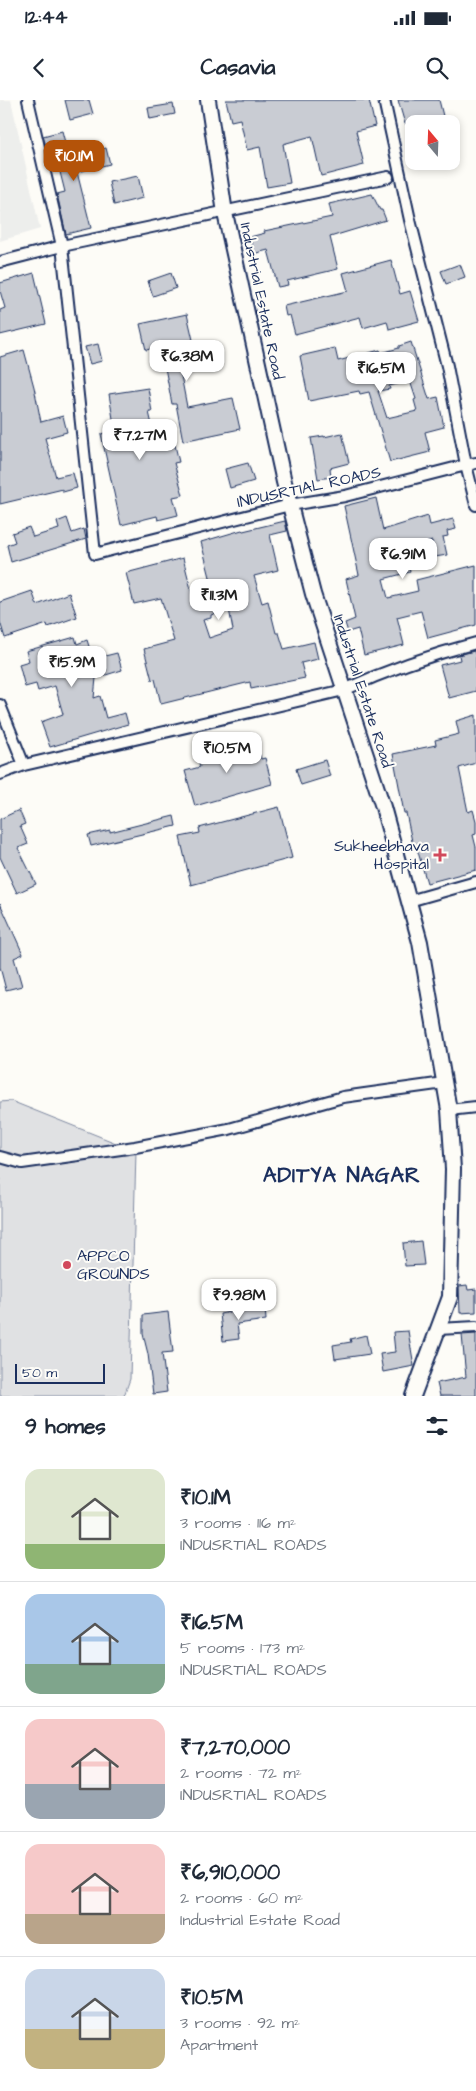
<!DOCTYPE html>
<meta charset="utf-8">
<style>
body{margin:0;font-family:"Architects Daughter",sans-serif;background:#f6f6f7;color:#1f2937;height:100vh;display:flex;flex-direction:column;font-size:19px;white-space:nowrap}
*{box-sizing:border-box;margin:0}
p{font-size:16px;color:#747a83}
.icon{flex:none;width:28px;height:28px;fill:none;stroke:currentColor;stroke-width:2;stroke-linecap:round;stroke-linejoin:round}
.map{position:relative;height:1296px;overflow:hidden}
.drawer{display:flex;flex-direction:column;background:#fff;flex:1}
.drawer>*{flex:none}
.needle{width:32px;rotate:341deg}
.fabs{position:absolute;left:405px;top:15px;display:grid;gap:10px}
.fabs a{display:grid;place-items:center;width:55px;height:55px;border-radius:10px;background:#fff;box-shadow:0 2px 8px #0003;font-size:25px}
.scale{position:absolute;left:15px;bottom:12px;width:90px;box-sizing:border-box;padding-left:5px;border:2px solid #1b2f5e;border-top:0;font-size:14px;line-height:18px;white-space:nowrap;color:#1b2f5e;-webkit-text-stroke:4px #fdfcf7;paint-order:stroke}
.price{position:absolute;translate:-50% -42px;padding:0 11px;border-radius:10px;background:#fff;color:#222;font-size:16px;line-height:32px;filter:drop-shadow(0 1px 2px #0008)}
.price::after{content:'';position:absolute;left:50%;top:30px;width:15px;height:11px;margin-left:-8px;background:inherit;clip-path:polygon(0 0,100% 0,50% 100%)}
.price.active{background:#b45309;color:#fff}
ul{padding:0;list-style:none}
li{display:flex;align-items:center;gap:15px;height:125px;padding:0 25px}
li+li{border-top:1px solid #e0e1e3}
li span{display:grid;place-items:center;flex:none;width:140px;height:100px;border-radius:15px;color:#555}
li>.icon{margin-inline-start:auto}
span .icon{width:60px;height:60px;fill:#fffc;stroke-width:1}
li b{font-size:21px}
h2{display:flex;justify-content:space-between;align-items:center;height:60px;padding:0 25px;font-size:21px}
.status{display:flex;justify-content:space-between;align-items:center;height:35px;padding:0 25px;background:#fff;direction:ltr}
.status svg{height:14px;fill:currentColor}
header{display:flex;justify-content:space-between;align-items:center;height:65px;padding:0 25px;background:#fff;font-size:22px;font-weight:800}
.map>svg:first-child{display:block}
</style>
<div class="status"><b>12:44</b><svg viewBox="0 0 49 12"><path d="M0 12V9h3v3zM5 12V6h3v6zM10 12V3h3v9zM15 12V0h3v12zM26 1h20v11H26zM47 4h2v5h-2z"/></svg></div>
<header><svg class="icon" aria-label="back" viewBox="0 0 24 24"><path d="M15 5l-7 7 7 7"/></svg>Casavia<svg class="icon" aria-label="search" viewBox="0 0 24 24"><circle cx="10" cy="10" r="6"/><path d="M15 15l6 6"/></svg></header>
<div class="map">
<svg width="476" height="1296" viewBox="0 0 476 1296">
<rect width="100%" height="100%" fill="#fdfcf7"/>
<filter id="ink" filterUnits="userSpaceOnUse"><feTurbulence type="fractalNoise" baseFrequency=".02" numOctaves="2"/><feDisplacementMap in="SourceGraphic" scale="10" xChannelSelector="R" yChannelSelector="G"/><feConvolveMatrix kernelMatrix="1 2 1 2 8 2 1 2 1" color-interpolation-filters="sRGB"/></filter>
<g filter="url(#ink)">
<path fill="#edeeec" d="M0 0H11L40 129 0 141Z"/>
<path fill="#e0e1e3" stroke="#7e88a0" d="M11 1001 136 1051 130 1279 124 1296H0V1002Z"/>
<path fill="#c9ccd3" stroke="#1b2f5e" fill-rule="evenodd" d="M65 0H89L93 14 70 20Z
M226 0H369L375 26 356 31 364 65 321 76 312 36 283 44 290 83 267 87 260 47 247 50 240 19 231 21Z
M398 0H439L445 24H405Z
M173 4 175 14 150 19 148 8Z
M62 31 69 58 106 48 110 64 77 72 91 128 66 134 57 94 65 92 53 44 46 46 43 36Z
M138 76 143 98 114 105 109 82Z
M372 94 380 110H382L386 120 330 137 338 169 287 181 288 185 278 187 268 150 253 154 250 137 265 133 264 131 332 117 329 104Z
M391 160 400 194 410 191 419 221 389 229 387 221 363 228 360 217 295 234 290 215 286 216 284 206 348 191 343 173Z
M460 164 465 177 446 184 441 171Z
M34 173 46 224 0 235V210L5 208 0 191V183Z
M171 173 176 188 153 196 148 181Z
M187 214 193 240 175 244 187 307 233 298 240 329 183 341 176 304H172L161 247 146 250 140 224Z
M411 242 429 299 438 297 444 327 425 332 430 352 390 362 369 292 360 294 359 291 309 301 300 256 335 248 338 261 380 250 381 253 399 248V246ZM410 281 416 299 414 300 417 311 387 318 378 291 390 289 389 286Z
M98 244 102 261 90 264 85 247Z
M24 250 34 287 41 322 63 316 67 332 45 338 56 377 73 373 77 388 63 392V389L0 404V257Z
M148 288 152 312H149L157 346 174 341 179 362 174 363 183 395 173 397 178 415 158 420 157 416 121 425 101 334 115 331 109 294Z
M342 333 349 363 330 368 331 377 318 379 311 338 324 336V337Z
M248 363 254 381 230 388 225 369Z
M376 398 383 430 428 416 430 425 453 419 456 429 447 431 448 436 443 437 447 455 435 457 432 441 414 446 417 461 408 463 410 472 383 479 388 498 418 491 416 480 476 465V525L428 538 421 511 397 517 404 545 364 555 358 529 348 532 345 523 355 519 346 479 359 475 344 406Z
M67 418 72 433 84 429 86 439 11 462 7 445 15 442 12 433 29 427 33 437 59 429 57 422Z
M285 421 287 431 270 435 278 470 254 476 262 503 268 501 276 533H279L284 549 314 542 318 559 301 563 305 578 251 589 250 582 161 604 155 579 152 580 144 549 174 541 161 498 134 504 126 473 183 458 195 505 199 504 200 508 224 501 220 483 212 485 201 442 242 430 243 431ZM229 509 233 530 209 538 203 520 211 518V515Z
M32 491 37 505 69 493 77 517 48 527 47 524 5 538 0 522V502Z
M75 537 77 544 87 540 93 559 117 553 122 570 96 578 94 598 100 596 106 618 125 613 128 624 50 647 41 622 63 614 55 586 38 591 36 584 25 587 19 564 29 561 26 551Z
M474 551 476 556V591L449 598 440 565 460 560 459 555Z
M476 615V663L459 668 468 712 473 710 476 721V734L473 735 476 747V770L427 783 416 745 413 746 406 713H404L393 654 436 645 435 640 459 634 456 621Z
M239 643 243 655 259 651 261 659 265 658 272 684 195 706 185 671 200 667 197 655Z
M325 660 330 676 301 685 296 669Z
M279 707 292 758 191 785 180 737 200 733 199 728Z
M19 710 25 724 20 726 28 744 18 748 36 784 17 793 0 757V719Z
M174 716 176 726 91 746 88 735 110 730V732Z
M0 803 23 854 14 858 22 886 6 890 0 867Z
M421 1141 424 1165 405 1166 403 1143Z
M467 1185 468 1190 476 1189V1212L460 1213 459 1186Z
M265 1208 266 1220 237 1224 239 1239 223 1241 220 1214 239 1210Z
M168 1212 173 1252 162 1253 167 1292 153 1294 148 1254 143 1234V1215Z
M408 1231 414 1266 383 1272 380 1254 395 1252 393 1232Z
M476 1234V1296H440L437 1283 466 1277 462 1235Z
M366 1235 370 1254 335 1259 333 1245 351 1242 350 1239Z"/>
<g fill="none" stroke-linecap="round" stroke-linejoin="round">
<g stroke="#1b2f5e" stroke-width="14">
<path id="minor" d="M28 0 62 146 95 454 290 405 345 396 466 365 447 266 410 120 384 0
M0 162 62 146 388 77
M476 363 466 365 476 405
M0 605 24 665 0 674
M24 665 344 590C387 570 430 555 476 543
M409 801 476 782
M449 1010 476 1007
M0 1057 22 1063 135 1047 229 1029 343 997 444 983
M438 1229 476 1227"/>
</g>
<g stroke="#1b2f5e" stroke-width="18">
<path id="secondary" d="M208 0 225 113 284 382 313 494 383 707 420 842 449 1010 453 1069 450 1197 413 1296"/>
</g>
<use href="#minor" stroke="#fdfcf7" stroke-width="10"/>
<use href="#secondary" stroke="#fdfcf7" stroke-width="14"/>
</g>
</g>
<g fill="#d1495b" stroke="#fdfcf7" stroke-width="2">
<path d="M437.5 747.5h5v5h5v5h-5v5h-5v-5h-5v-5h5z"/>
<circle cx="67" cy="1165" r="5"/>
</g>
<g text-anchor="middle" dominant-baseline="central" stroke-width="4" stroke-linejoin="round" paint-order="stroke">
<g font-size="16" fill="#1b2f5e" stroke="#fdfcf7">
<text transform="translate(262 201) rotate(78)">Industrial Estate Road</text>
<text transform="translate(309 387) rotate(-12)">INDUSRTIAL ROADS</text>
<text transform="translate(363 591) rotate(72)">Industrial Estate Road</text>
</g>
<g font-size="16" fill="#1b2f5e" stroke="#fdfcf7" text-anchor="end">
<text x="429" y="746">Sukheebhava<tspan x="429" dy="18">Hospital</tspan></text>
<text x="77" y="1156" text-anchor="start">APPCO<tspan x="77" dy="18">GROUNDS</tspan></text>
</g>
<g font-size="21" font-weight="bold" letter-spacing="1" fill="#1b2f5e" stroke="#fdfcf7">
<text x="342" y="1075">ADITYA NAGAR</text>
</g>
</g>
</svg>
<div class="fabs">
<a><svg class="needle" viewBox="-14 -14 28 28"><path d="M0-13l5 13h-10z" fill="#e53935"/><path d="M0 13l5-13h-10z" fill="#747a83"/></svg></a>
</div>
<div class="scale">50 m</div>
<b class="price active" style="left:74px;top:82px">₹10.1M</b>
<b class="price" style="left:187px;top:282px">₹6.38M</b>
<b class="price" style="left:381px;top:294px">₹16.5M</b>
<b class="price" style="left:140px;top:361px">₹7.27M</b>
<b class="price" style="left:403px;top:480px">₹6.91M</b>
<b class="price" style="left:219px;top:521px">₹11.3M</b>
<b class="price" style="left:72px;top:588px">₹15.9M</b>
<b class="price" style="left:227px;top:674px">₹10.5M</b>
<b class="price" style="left:239px;top:1221px">₹9.98M</b>
</div>
<section class="drawer">
<h2>9 homes<svg class="icon" aria-label="filters" viewBox="0 0 24 24"><path d="M4 7h16M4 17h16"/><circle cx="9" cy="7" r="2"/><circle cx="15" cy="17" r="2"/></svg></h2>
<ul>
<li><span style="background:linear-gradient(#dfe7d0 75%,#8fb573 0)"><svg class="icon" aria-label="home" viewBox="0 0 24 24"><path d="M3 11l9-7 9 7M6 9v11h12V9"/></svg></span><div><b>₹10.1M</b><p>3 rooms · 116 m²</p><p>INDUSRTIAL ROADS</p></div></li>
<li><span style="background:linear-gradient(#a9c7e8 70%,#7fa58c 0)"><svg class="icon" aria-label="home" viewBox="0 0 24 24"><path d="M3 11l9-7 9 7M6 9v11h12V9"/></svg></span><div><b>₹16.5M</b><p>5 rooms · 173 m²</p><p>INDUSRTIAL ROADS</p></div></li>
<li><span style="background:linear-gradient(#f6c9c9 65%,#9aa5b1 0)"><svg class="icon" aria-label="home" viewBox="0 0 24 24"><path d="M3 11l9-7 9 7M6 9v11h12V9"/></svg></span><div><b>₹7,270,000</b><p>2 rooms · 72 m²</p><p>INDUSRTIAL ROADS</p></div></li>
<li><span style="background:linear-gradient(#f6c9c9 70%,#b9a48a 0)"><svg class="icon" aria-label="home" viewBox="0 0 24 24"><path d="M3 11l9-7 9 7M6 9v11h12V9"/></svg></span><div><b>₹6,910,000</b><p>2 rooms · 60 m²</p><p>Industrial Estate Road</p></div></li>
<li><span style="background:linear-gradient(#c9d6e8 60%,#c2b280 0)"><svg class="icon" aria-label="home" viewBox="0 0 24 24"><path d="M3 11l9-7 9 7M6 9v11h12V9"/></svg></span><div><b>₹10.5M</b><p>3 rooms · 92 m²</p><p>Apartment</p></div></li>
</ul>
</section>
